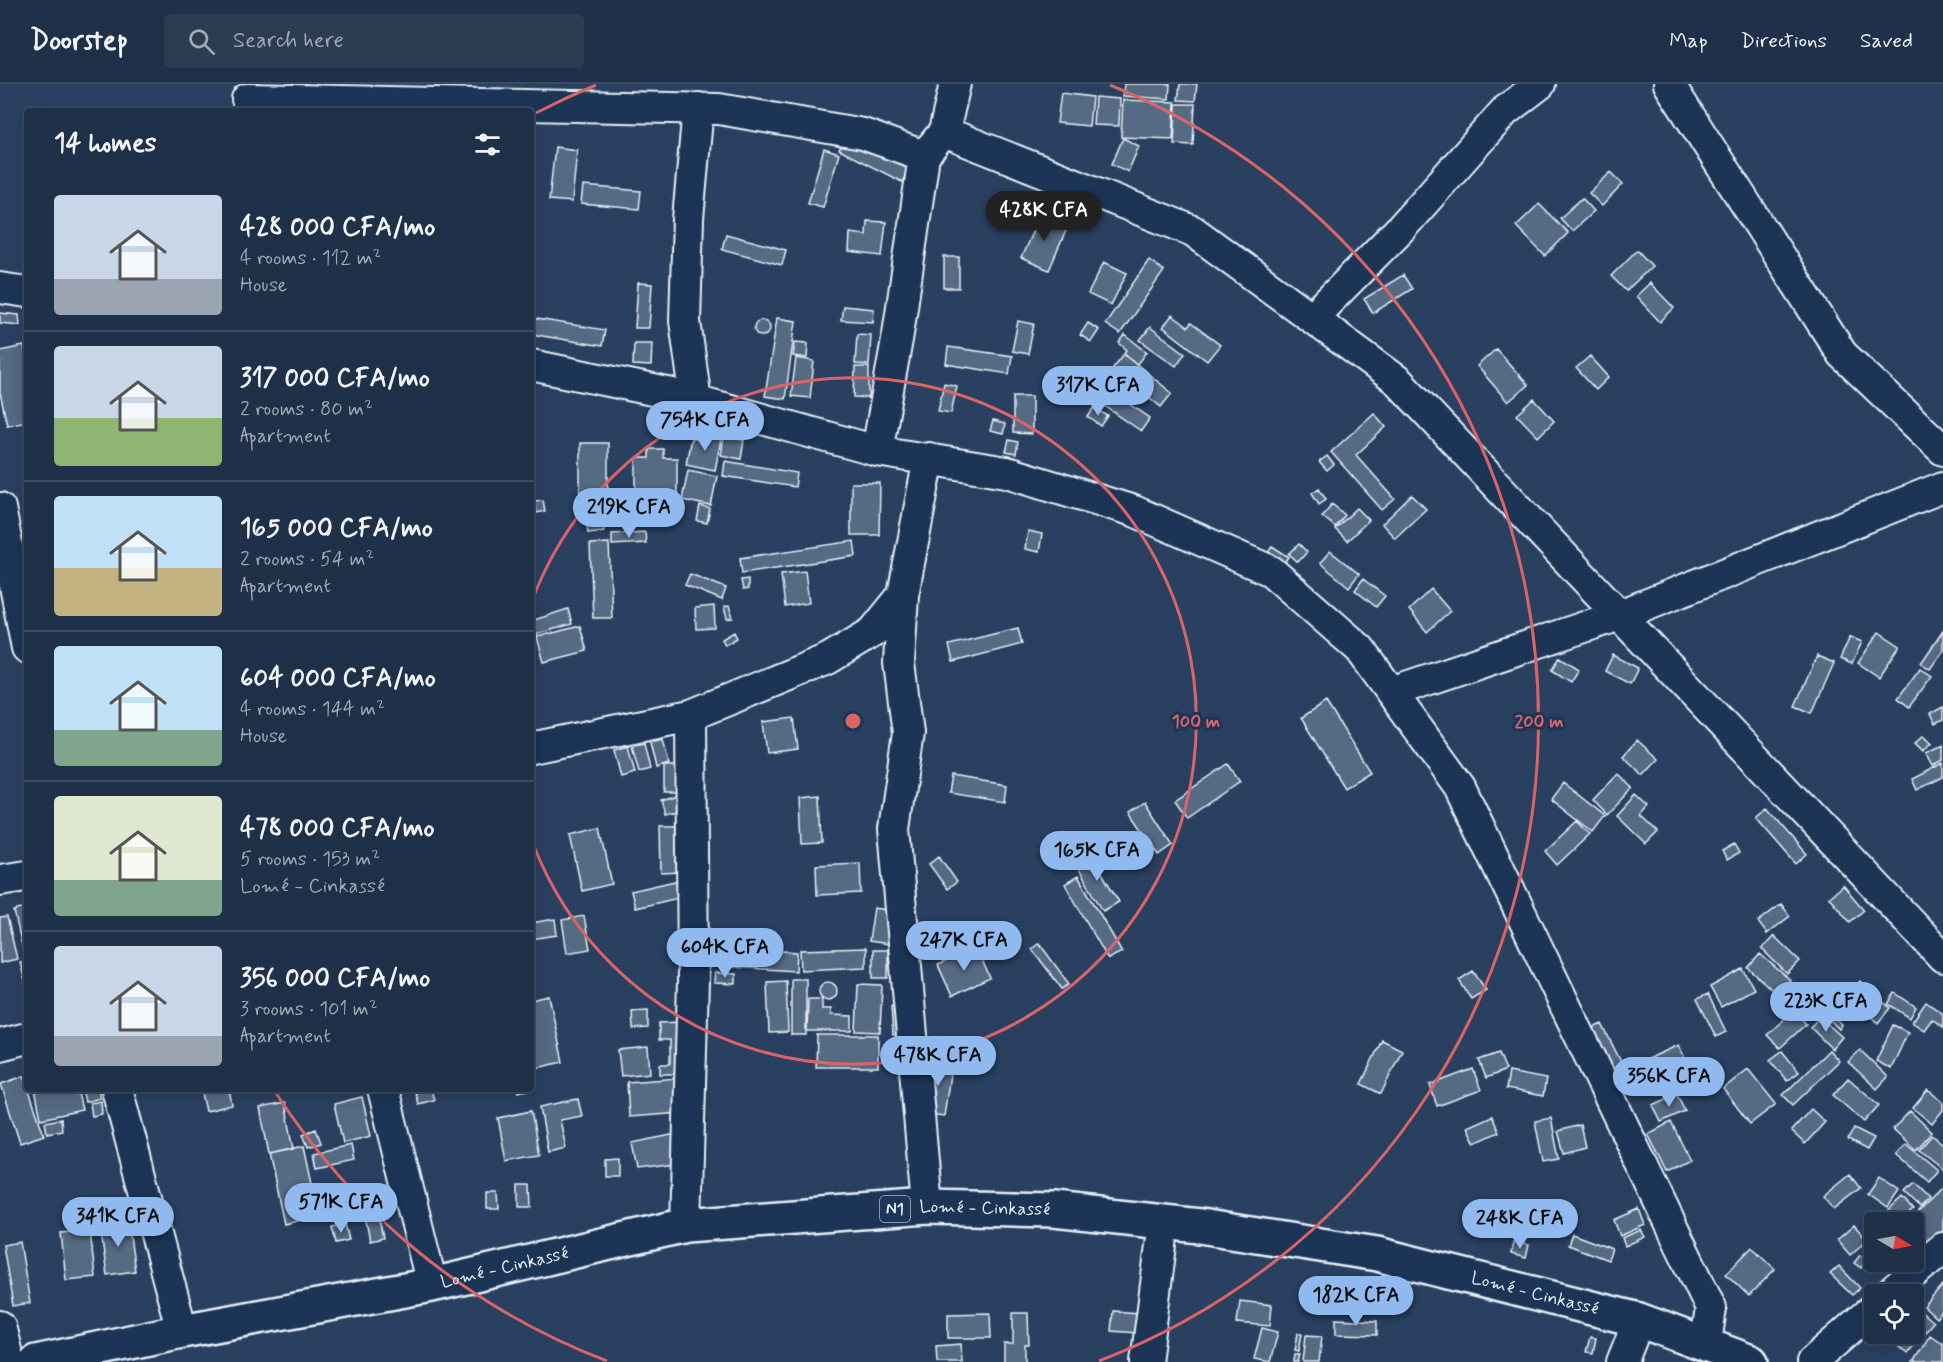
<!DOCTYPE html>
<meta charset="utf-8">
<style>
body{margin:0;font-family:Mynerve,sans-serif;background:#2c3c53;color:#f1f3f6;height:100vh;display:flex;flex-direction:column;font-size:22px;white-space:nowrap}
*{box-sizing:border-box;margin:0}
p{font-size:20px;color:#a1a9b4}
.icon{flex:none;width:33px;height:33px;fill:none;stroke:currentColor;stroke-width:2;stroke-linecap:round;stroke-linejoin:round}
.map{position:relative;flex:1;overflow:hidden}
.panel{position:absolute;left:24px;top:24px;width:510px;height:984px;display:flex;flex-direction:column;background:#1f3049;border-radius:6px;box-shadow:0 3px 15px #0003,0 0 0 2px #3c4b61}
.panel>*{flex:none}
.needle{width:39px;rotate:100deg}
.controls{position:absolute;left:1864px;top:1128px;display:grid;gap:12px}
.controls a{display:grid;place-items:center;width:60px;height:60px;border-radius:6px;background:#1f3049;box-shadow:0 3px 15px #0003,0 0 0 2px #3c4b61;font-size:30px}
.price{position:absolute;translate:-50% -51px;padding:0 14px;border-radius:21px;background:#90b9f0;color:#111;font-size:20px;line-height:39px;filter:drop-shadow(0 2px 3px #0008)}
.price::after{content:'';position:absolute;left:50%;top:36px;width:18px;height:14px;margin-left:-9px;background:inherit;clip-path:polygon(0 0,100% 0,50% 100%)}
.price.on{background:#222;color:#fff}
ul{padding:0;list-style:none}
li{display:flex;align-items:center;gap:18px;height:150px;padding:0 30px}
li+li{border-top:2px solid #3c4b61}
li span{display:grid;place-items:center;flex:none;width:168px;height:120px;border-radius:6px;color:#555}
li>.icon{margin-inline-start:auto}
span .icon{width:72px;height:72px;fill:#fffc;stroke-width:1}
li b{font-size:26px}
h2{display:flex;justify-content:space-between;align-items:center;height:72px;padding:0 30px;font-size:26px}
header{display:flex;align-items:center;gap:36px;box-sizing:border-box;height:84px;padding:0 30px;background:#1f3049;border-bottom:2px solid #3c4b61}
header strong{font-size:28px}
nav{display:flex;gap:33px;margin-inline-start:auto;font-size:21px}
.search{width:420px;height:54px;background:#2c3c53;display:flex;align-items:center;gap:15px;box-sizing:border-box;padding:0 21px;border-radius:6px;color:#a1a9b4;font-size:22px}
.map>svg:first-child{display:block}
</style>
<header>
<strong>Doorstep</strong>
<div class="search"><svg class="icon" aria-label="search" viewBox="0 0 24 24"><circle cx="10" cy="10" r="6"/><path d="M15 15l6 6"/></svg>Search here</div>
<nav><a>Map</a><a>Directions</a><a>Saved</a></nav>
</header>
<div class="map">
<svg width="1943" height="1278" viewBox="0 0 1943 1278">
<rect width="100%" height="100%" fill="#294061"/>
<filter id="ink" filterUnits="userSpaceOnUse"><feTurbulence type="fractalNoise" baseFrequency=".0167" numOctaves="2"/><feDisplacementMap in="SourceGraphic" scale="12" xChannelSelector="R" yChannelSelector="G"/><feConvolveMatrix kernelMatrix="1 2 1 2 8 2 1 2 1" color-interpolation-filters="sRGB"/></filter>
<g filter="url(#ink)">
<path fill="#556a83" stroke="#e8f1f8" stroke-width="1.5" d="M1124 0H1170L1169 15 1123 12Z
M1180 0H1197L1195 17 1178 16Z
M1061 9 1092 13 1089 42 1057 39Z
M1095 13 1120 15 1119 42 1093 41Z
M1123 16 1175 18 1173 55 1121 53Z
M1176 20H1195L1193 61 1174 60Z
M847 50 910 82 902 98 839 66Z
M1123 54 1139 62 1128 88 1112 80Z
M555 63 577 66 572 118 549 116Z
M824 65 839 70 823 123 808 119Z
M1611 88 1623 100 1602 122 1589 109Z
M583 102 641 107 639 125 581 120Z
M1582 114 1594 127 1572 147 1560 134Z
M1539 120 1568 149 1545 172 1516 142Z
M1040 130 1068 142 1049 186 1021 174Z
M867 137 886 138 882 172 849 168 850 149 866 151Z
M726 150 786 166 782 181 722 165Z
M1637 166 1652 182 1626 207 1611 192Z
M944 173H959V204H944Z
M1149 176 1164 187 1120 250 1105 240Z
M1104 178 1127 189 1111 221 1088 210Z
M1403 191 1412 205 1373 229 1364 215Z
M638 199 652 200 649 244H635Z
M1650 199 1674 224 1660 238 1636 212Z
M843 222 874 225 873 238 841 236Z
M0 229 19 231 20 241 0 239Z
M1172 231 1188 243 1191 239 1220 261 1207 277 1163 243Z
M531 234 605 246 602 262 531 250Z
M777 234 796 237 785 315 765 312Z
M754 244a8 8 0 1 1 16 0a8 8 0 1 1-16 0Z
M1018 237 1034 240 1028 270 1012 267Z
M1088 239 1099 246 1091 258 1080 251Z
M1150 243 1185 269 1176 282 1140 256Z
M857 250 871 251 869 281 855 280Z
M1125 251 1147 268 1138 280 1124 269 1127 266 1119 259Z
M795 258 808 259 807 274 793 272Z
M634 259H652L651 282 633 281Z
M24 262 27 276V337L7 341 0 309V267Z
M948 263 1012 272 1009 290 946 280Z
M1496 265 1528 301 1508 318 1477 282Z
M1124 270 1172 309 1161 323 1113 284Z
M1590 272 1609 293 1596 306 1576 284Z
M796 274 814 277 810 314 791 312Z
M855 283H869V314L854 313Z
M944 299 957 302 951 329 938 327Z
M1111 307 1150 334 1141 347 1102 320Z
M1013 312H1032V350L1013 349Z
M1534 315 1554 337 1538 353 1517 331Z
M1094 324 1108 332 1101 342 1088 333Z
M1374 329 1386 343 1356 371 1395 415 1382 426 1331 368Z
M993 337 1005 340 1003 350 990 347Z
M707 348 722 351 715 386 686 380 691 354 705 357Z
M724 353 744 356 741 375 721 371Z
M1009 356 1018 358 1016 370 1006 368Z
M580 359H608V420H580Z
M649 365H663V374H677V411L636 412V374H649Z
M1327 372 1334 381 1327 387 1319 378Z
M725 377 797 389 795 403 723 392Z
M688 386 717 392 711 422 682 416Z
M851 399H880L879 451H851Z
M1319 404 1326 415 1319 420 1312 409Z
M1412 411 1426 425 1395 454 1382 440Z
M543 416 545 427 536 429 534 417Z
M1332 420 1345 431 1335 443 1322 432Z
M700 422 710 425 707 439 697 437Z
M1357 424 1369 436 1347 457 1335 445Z
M602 431 604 447 588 449 586 433Z
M1028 447 1042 450 1039 468 1025 465Z
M645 448 646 459 612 461V450Z
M854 457 856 472 742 489 740 474Z
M609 459 612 534H593L590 460Z
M1299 460 1307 468 1298 478 1289 470Z
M1272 462 1289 473 1283 481 1267 471Z
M1330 467 1359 490 1349 503 1320 479Z
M805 487 809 519 785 523 781 490Z
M690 490 726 504 722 516 685 501Z
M748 495V505L743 506 741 496Z
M1363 495 1385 512 1376 523 1355 506Z
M1431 505 1450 527 1427 548 1409 526Z
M714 522 715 544 696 545 695 524Z
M729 522 733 534 727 535 724 523Z
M568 525 572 540 531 552V537Z
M580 542 587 567 544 578 537 553Z
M1018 544 1022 560 953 578 949 561Z
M1943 547V567L1930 585 1921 579Z
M734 548 737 554 725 561 722 555Z
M1879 548 1900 562 1879 593 1858 579Z
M1850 553 1862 558 1852 580 1840 575Z
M1613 571 1638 584 1630 600 1605 587Z
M1817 572 1834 579 1812 629 1795 622Z
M1560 573 1579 585 1571 598 1552 586Z
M1920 584 1932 592 1909 623 1898 614Z
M1326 618 1370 688 1344 704 1301 634Z
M1943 623V636L1935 640 1930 630Z
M794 634 798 665 767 669 763 638Z
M1924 651 1932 659 1923 667 1915 659Z
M663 655 669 680 656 684 650 658Z
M1637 656 1658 675 1643 691 1623 672Z
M644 659 650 685 639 688 632 662Z
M1943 661V676L1933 682 1926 669Z
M628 662 635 689 621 693 614 666Z
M1943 679V693L1917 706 1912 695Z
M1228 680 1240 697 1187 734 1175 716Z
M664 682H676V708H664Z
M1618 689 1633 704 1607 731 1593 716Z
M951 692 1007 701 1005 718 948 709Z
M1563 699 1605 732 1593 748 1551 715Z
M679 710 683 725 665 730 661 716Z
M1636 711 1649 723 1641 732 1658 748 1646 760 1617 732Z
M820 712 822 759 802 760 800 714Z
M1145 718 1173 761 1159 771 1130 728Z
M1767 724 1807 770 1796 780 1756 734Z
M1577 737 1590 750 1557 781 1545 767Z
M660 742H681L682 788 661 789Z
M600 744 612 800 582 807 570 751Z
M1734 760 1739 769 1727 776 1722 767Z
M1091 770 1119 818 1103 827 1075 778Z
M939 772 957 798 947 805 929 780Z
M860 779 861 809 817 811 816 781Z
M1078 792 1122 868 1108 875 1065 800Z
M684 795 687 812 635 824 631 807Z
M1843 801 1864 826 1850 838 1829 813Z
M1781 820 1790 832 1767 850 1758 838Z
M27 823V874L25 875 14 827Z
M874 824 894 827 889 860 869 857Z
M584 832 590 865 567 869 562 836Z
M7 833 17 875 0 879V834Z
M555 835 557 851 531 855V839Z
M1774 852 1800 877 1787 890 1762 865Z
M1039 859 1069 900 1062 905 1032 865Z
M718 863 797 868 796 887 717 882Z
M976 863 990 894 952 912 938 881Z
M866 864V883L801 886 800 866Z
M873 866H888V894H873Z
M1760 870 1790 896 1778 911 1748 884Z
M27 877V905L20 878Z
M1743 885 1754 905 1721 923 1710 903Z
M1473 887 1486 906 1471 915 1459 896Z
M715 889 736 890V900L714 899Z
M791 895H806V951H791Z
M786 897 788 948 769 949 767 898Z
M1860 897 1890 924 1878 939 1847 911Z
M819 907a9 9 0 1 1 18 0a9 9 0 1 1-18 0Z
M858 900 882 901 880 948 856 947Z
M1895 909 1916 923 1910 934 1888 920Z
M1708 910 1726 948 1716 953 1697 915Z
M549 912 563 978 532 985 531 916Z
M808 915H822V925H831V931L852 932V947H807Z
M1926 918 1943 930V943L1932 935 1924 946 1912 938Z
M891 922H904L906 950 893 951Z
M1826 925 1842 941 1839 945 1822 928Z
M648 926V944L633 945 632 927Z
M1794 926 1806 940 1780 964 1767 951Z
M1820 933 1842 953 1832 965 1810 943Z
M682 938 683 990H660V980H670V956H659V939Z
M1602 940 1624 984 1608 992 1586 947Z
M1893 941 1908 948 1891 985 1876 977Z
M817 951H878V983H816Z
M936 953 966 959 963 975 934 969Z
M1382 956 1402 966 1381 1010 1361 1000Z
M1679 961 1694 995 1658 1011 1643 977Z
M648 963 650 989 621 992 618 966Z
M1829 966 1839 977 1793 1021 1783 1011Z
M1860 966 1888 993 1877 1005 1848 978Z
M1782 967 1799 988 1787 997 1770 976Z
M1499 969 1506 986 1486 994 1479 976Z
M931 974 952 977 944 1032 923 1029Z
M1473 985 1481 1006 1437 1022 1430 1001Z
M1748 985 1776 1020 1750 1040 1723 1005Z
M1509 988 1546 995 1543 1012 1506 1005Z
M24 992 44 1051 20 1059 1 1000Z
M679 994 682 1029 629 1033 627 998Z
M1848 994 1879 1021 1864 1038 1833 1011Z
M531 996 533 1005 518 1008V1005H531Z
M35 1005H77L82 1026 41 1035Z
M82 1005H98L100 1014 85 1018Z
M201 1005H229L232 1021 206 1027Z
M414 1005H431L434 1016 418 1020Z
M1928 1006 1943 1018V1026L1932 1040 1913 1024Z
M1677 1010 1685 1027 1661 1038 1653 1021Z
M362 1013 371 1052 343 1059 334 1020Z
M578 1015 582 1032 560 1036 566 1064 548 1068 540 1023Z
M101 1017 102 1030 92 1032 90 1019Z
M285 1019 294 1065 269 1070 260 1024Z
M1811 1025 1825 1038 1805 1060 1791 1047Z
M531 1027 539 1071 506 1077 498 1034Z
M1910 1027 1932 1048 1916 1066 1893 1045Z
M1492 1032 1499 1048 1475 1059 1467 1043Z
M1551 1034 1559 1075 1543 1078 1535 1037Z
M61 1035 62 1046 47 1049 45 1038Z
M1671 1038 1690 1076 1667 1088 1648 1050Z
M1580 1041 1585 1063 1564 1069 1558 1047Z
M1854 1044 1874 1054 1867 1066 1848 1056Z
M316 1045 321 1059 308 1063 303 1050Z
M686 1048 684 1079 637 1085 632 1059Z
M1932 1051 1943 1060V1085L1919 1066Z
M1906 1060 1937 1086 1927 1098 1896 1071Z
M351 1061 354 1076 317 1084 314 1069Z
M304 1062 319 1132 284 1140 269 1070Z
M618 1074V1092H605V1075Z
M1850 1090 1861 1104 1834 1125 1823 1112Z
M1879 1094 1899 1108 1888 1124 1868 1110Z
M1913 1100 1928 1115 1920 1124 1904 1109Z
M519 1101H531L532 1123H519Z
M1943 1103V1158L1924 1177 1914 1167V1138H1908Z
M374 1108 383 1154 370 1157 361 1111Z
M487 1109H498L499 1125H487Z
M1902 1114 1913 1126 1899 1138H1877Z
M1639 1125 1645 1141 1620 1152 1614 1136Z
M128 1138 135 1187 107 1191 100 1142Z
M345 1140 349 1156 336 1159 332 1143Z
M1875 1140V1156L1867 1148Z
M1854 1141 1867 1156 1850 1171 1837 1156Z
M90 1146 95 1193 66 1196 61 1149Z
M1641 1146 1645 1153 1625 1162 1622 1154Z
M1572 1150 1612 1165 1608 1176 1568 1161Z
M20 1158 30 1219 13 1222 3 1161Z
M1513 1158 1529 1161 1526 1174 1511 1170Z
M1752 1163 1775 1185 1749 1212 1726 1190Z
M1860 1171 1867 1176 1861 1184 1854 1179Z
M1839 1182 1860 1204 1852 1211 1830 1190Z
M1943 1201V1227L1936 1234 1924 1223Z
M1240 1217 1272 1221 1270 1242 1237 1239Z
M1113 1227 1139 1229 1137 1249 1111 1247Z
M1920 1227 1933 1238 1907 1270 1894 1259 1901 1250H1914V1234Z
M990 1229 991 1254H948V1230Z
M1013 1229H1028L1029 1261H1025V1278H1004V1260H1013Z
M1336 1235 1377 1237V1251L1336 1250Z
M1262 1244 1278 1248 1270 1278 1254 1275Z
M1298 1249H1302L1299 1267 1295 1266Z
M1306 1251 1322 1252 1319 1278H1303Z
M1930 1251 1943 1260V1278H1913Z
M1590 1253 1596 1254 1593 1269 1586 1268Z
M961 1260 962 1278H937L936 1262Z
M1295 1270H1300L1298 1278H1294Z"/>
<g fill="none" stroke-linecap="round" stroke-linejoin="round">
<g stroke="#e8f1f8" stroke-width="34">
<path id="minor" d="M1669 0 1842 270 1943 366
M247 15 719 25 863 50 924 72
M944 48 1193 147 1398 297 1943 873
M0 204 27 208
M1312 234 1403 142 1505 27 1540 0
M531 281 677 311 877 367 1007 388 1134 427 1271 487 1360 565 1460 703 1711 1224 1706 1259
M696 317 685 237 688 135 698 24
M877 367 898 250 924 72 944 48 955 0
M0 424 27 564
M1391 608 1620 531 1943 403
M531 664 691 631 828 575 873 548 903 511
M0 796 27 792
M0 961 27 954
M117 1005 182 1247
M383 1005 432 1201
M927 1123 894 745 908 649 899 579 903 511 929 374
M686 1141 693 897 691 631
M1889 1210 1943 1164
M0 1242 9 1278
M1146 1278 1164 1138
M1622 1278 1639 1236
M1812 1278 1875 1223"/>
</g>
<g stroke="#e8f1f8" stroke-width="38">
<g id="highway">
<path id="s1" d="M36 1278 182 1247 432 1201 686 1141 927 1123 1054 1126 1200 1142 1377 1170 1639 1236 1751 1278"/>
</g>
</g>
<use href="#minor" stroke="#1d3557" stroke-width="30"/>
<use href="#highway" stroke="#1d3557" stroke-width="33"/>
</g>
</g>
<g fill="none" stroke="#db6466" stroke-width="3">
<path d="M532 517A343 343 0 1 1 532 757"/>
<path d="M607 1277A686 686 0 0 1 274 1006M536 29A686 686 0 0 1 596 1M1110 1A686 686 0 0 1 1099 1277"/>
</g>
<g text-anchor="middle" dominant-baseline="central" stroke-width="6" stroke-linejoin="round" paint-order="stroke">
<rect fill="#1d3557" stroke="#abb9c8" stroke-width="1.5" x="880" y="1112" width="30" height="26" rx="4.5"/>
<g font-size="16" font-weight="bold" fill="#e8f1f8">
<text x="895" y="1125">N1</text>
</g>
<g font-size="18" fill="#e8f1f8" stroke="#1d3557">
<text stroke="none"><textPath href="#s1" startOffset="964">Lomé - Cinkassé</textPath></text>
<text stroke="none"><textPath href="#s1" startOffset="478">Lomé - Cinkassé</textPath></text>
<text stroke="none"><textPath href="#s1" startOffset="1522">Lomé - Cinkassé</textPath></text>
</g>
</g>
<circle cx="853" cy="637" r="9" fill="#db6466" stroke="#1d3557" stroke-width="3"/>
<g font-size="18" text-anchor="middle" font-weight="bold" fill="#db6466" stroke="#1d3557" stroke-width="6" stroke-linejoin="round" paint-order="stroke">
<text x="1196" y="643">100 m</text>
<text x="1539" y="643">200 m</text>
</g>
</svg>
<div class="controls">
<a><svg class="needle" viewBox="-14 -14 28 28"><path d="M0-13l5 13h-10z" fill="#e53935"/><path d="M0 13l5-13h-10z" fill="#a1a9b4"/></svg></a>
<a><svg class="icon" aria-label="locate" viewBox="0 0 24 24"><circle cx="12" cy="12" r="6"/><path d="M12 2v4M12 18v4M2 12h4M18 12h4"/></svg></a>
</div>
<b class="price on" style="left:1044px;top:158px">428K CFA</b>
<b class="price" style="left:1098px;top:333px">317K CFA</b>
<b class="price" style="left:705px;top:368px">754K CFA</b>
<b class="price" style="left:629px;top:455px">219K CFA</b>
<b class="price" style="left:1097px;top:798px">165K CFA</b>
<b class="price" style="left:964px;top:888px">247K CFA</b>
<b class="price" style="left:725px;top:895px">604K CFA</b>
<b class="price" style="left:1826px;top:949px">223K CFA</b>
<b class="price" style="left:938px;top:1003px">478K CFA</b>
<b class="price" style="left:1669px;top:1024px">356K CFA</b>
<b class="price" style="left:341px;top:1150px">571K CFA</b>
<b class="price" style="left:118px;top:1164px">341K CFA</b>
<b class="price" style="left:1520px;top:1166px">248K CFA</b>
<b class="price" style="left:1356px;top:1243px">182K CFA</b>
<section class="panel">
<h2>14 homes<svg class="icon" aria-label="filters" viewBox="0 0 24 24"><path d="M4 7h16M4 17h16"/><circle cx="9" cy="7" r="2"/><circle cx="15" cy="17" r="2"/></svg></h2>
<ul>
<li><span style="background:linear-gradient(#c9d6e8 70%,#9aa5b1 0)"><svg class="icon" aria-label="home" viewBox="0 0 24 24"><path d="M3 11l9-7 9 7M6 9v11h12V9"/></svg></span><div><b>428 000 CFA/mo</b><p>4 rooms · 112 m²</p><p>House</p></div></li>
<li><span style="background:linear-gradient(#c9d6e8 60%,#8fb573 0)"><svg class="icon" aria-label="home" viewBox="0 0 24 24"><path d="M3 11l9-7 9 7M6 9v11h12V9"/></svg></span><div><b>317 000 CFA/mo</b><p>2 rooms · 80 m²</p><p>Apartment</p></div></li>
<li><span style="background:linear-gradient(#bfe0f5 60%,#c2b280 0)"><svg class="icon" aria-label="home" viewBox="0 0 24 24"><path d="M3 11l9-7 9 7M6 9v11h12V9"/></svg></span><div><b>165 000 CFA/mo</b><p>2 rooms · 54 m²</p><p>Apartment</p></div></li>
<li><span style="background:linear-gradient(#bfe0f5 70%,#7fa58c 0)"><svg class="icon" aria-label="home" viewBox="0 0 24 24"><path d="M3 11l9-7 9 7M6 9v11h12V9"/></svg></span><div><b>604 000 CFA/mo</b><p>4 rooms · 144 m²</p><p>House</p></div></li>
<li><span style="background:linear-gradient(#dfe7d0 70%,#7fa58c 0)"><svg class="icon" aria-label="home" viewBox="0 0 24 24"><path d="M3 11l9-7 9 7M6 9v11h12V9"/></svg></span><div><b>478 000 CFA/mo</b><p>5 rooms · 153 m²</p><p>Lomé - Cinkassé</p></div></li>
<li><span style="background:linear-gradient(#c9d6e8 75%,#9aa5b1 0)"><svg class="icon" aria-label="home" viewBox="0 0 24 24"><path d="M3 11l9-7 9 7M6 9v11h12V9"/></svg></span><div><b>356 000 CFA/mo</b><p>3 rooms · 101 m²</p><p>Apartment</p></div></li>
</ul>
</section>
</div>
